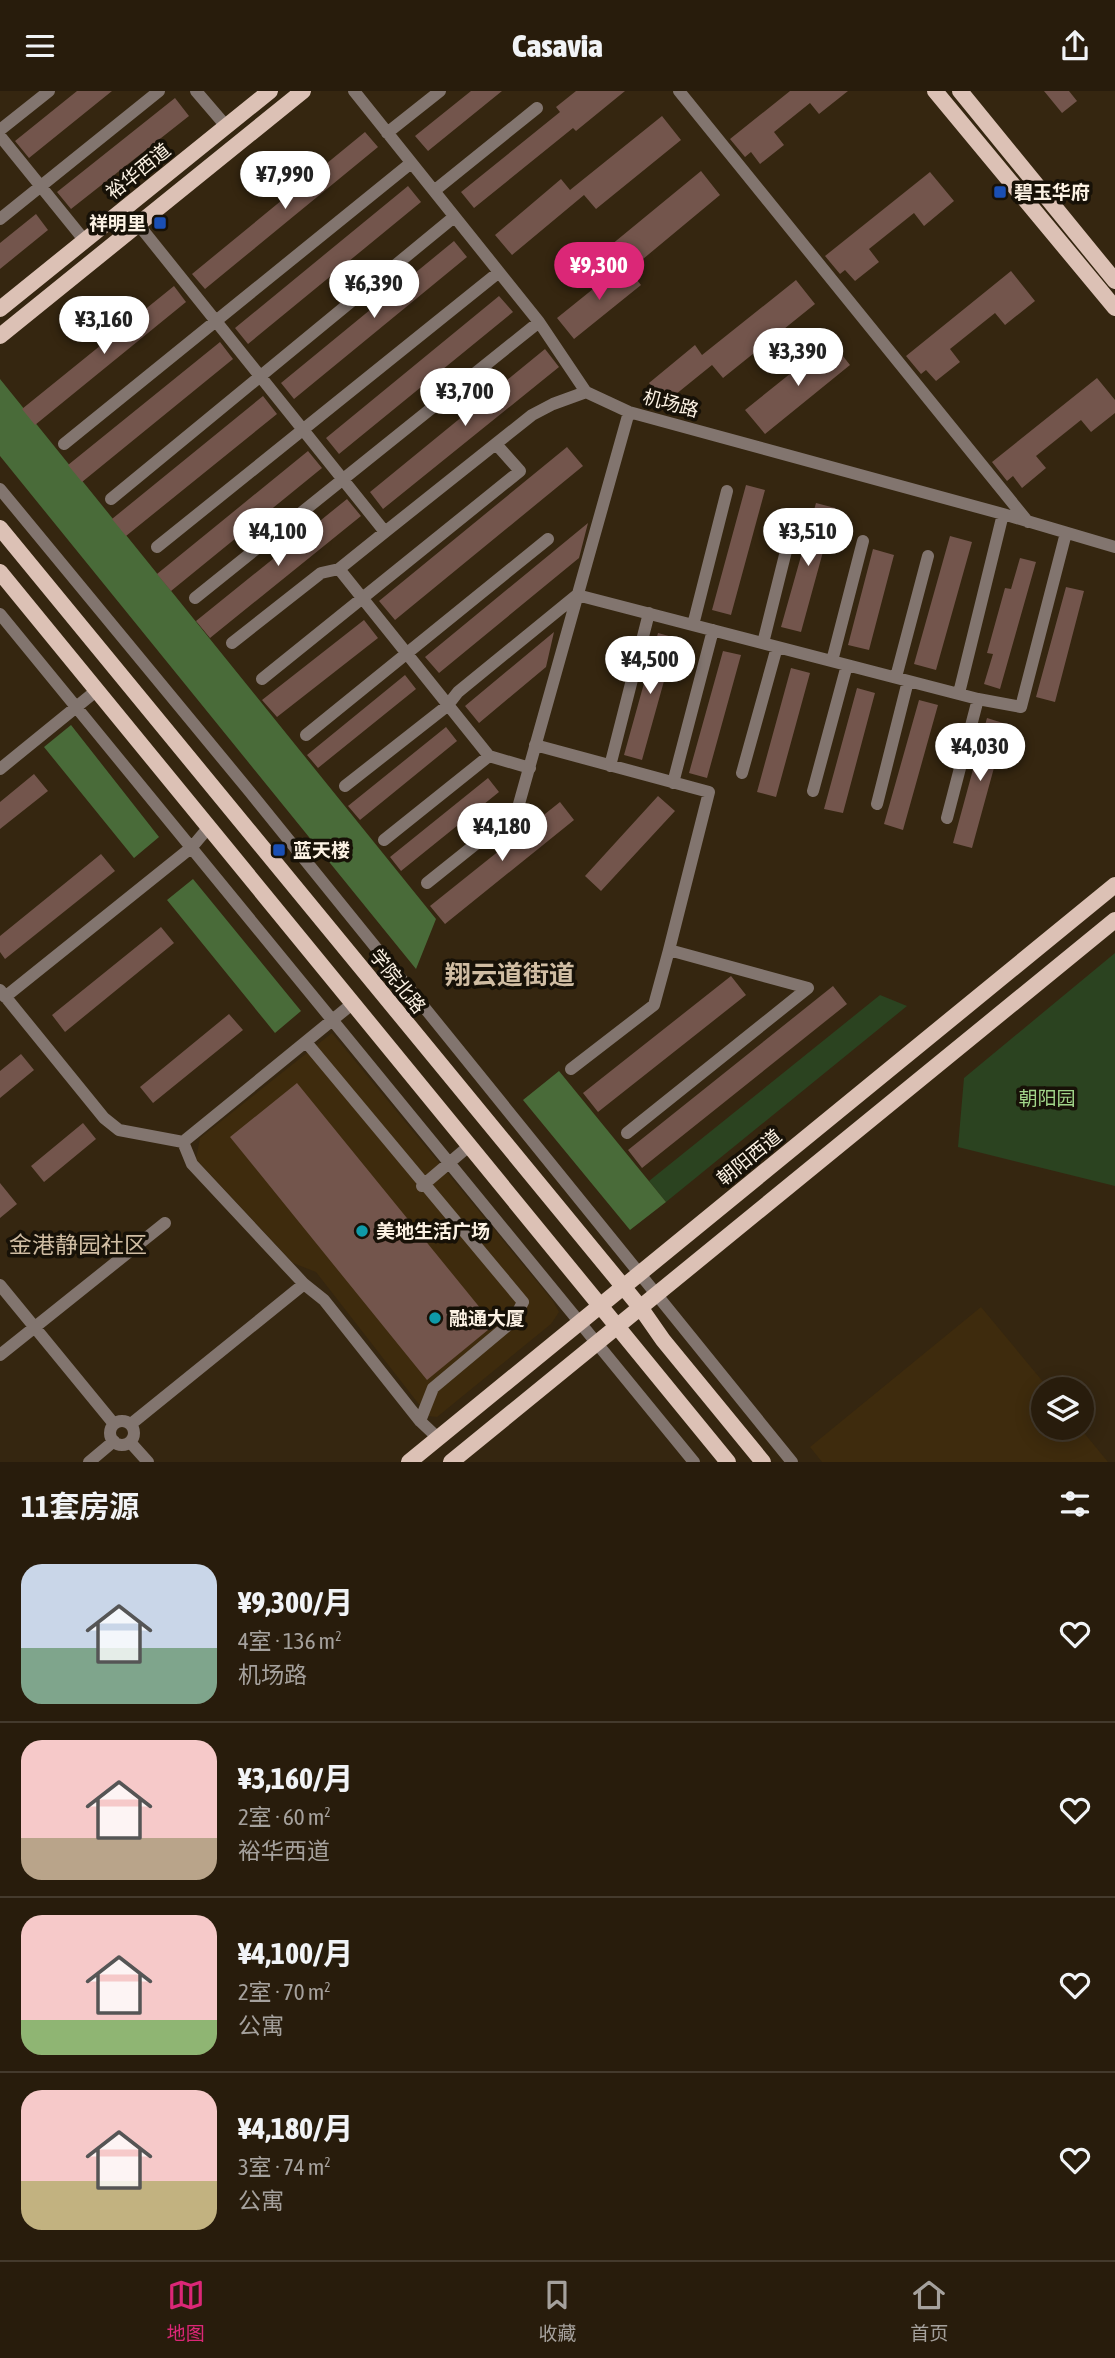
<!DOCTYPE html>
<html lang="zh">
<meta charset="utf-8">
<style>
body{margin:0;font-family:"Asap Condensed","Noto Sans SC",sans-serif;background:#34291a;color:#f1f3f6;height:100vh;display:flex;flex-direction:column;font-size:26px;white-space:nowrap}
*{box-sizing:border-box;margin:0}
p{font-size:23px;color:#a5a19d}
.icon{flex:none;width:38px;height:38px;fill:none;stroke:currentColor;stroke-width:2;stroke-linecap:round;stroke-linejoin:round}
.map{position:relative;height:1371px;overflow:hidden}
.drawer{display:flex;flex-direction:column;background:#281c0c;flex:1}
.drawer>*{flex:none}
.controls{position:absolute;left:1031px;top:1286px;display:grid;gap:14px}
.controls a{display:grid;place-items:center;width:63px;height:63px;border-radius:50%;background:#281c0c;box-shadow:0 4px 18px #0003,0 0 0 2px #443a2d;font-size:35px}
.price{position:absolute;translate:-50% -60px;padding:0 16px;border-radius:24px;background:#fff;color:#222;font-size:23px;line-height:46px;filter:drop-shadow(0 2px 4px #0008)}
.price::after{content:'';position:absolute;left:50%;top:42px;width:21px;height:16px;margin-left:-10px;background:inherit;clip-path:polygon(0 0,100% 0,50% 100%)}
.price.current{background:#db2777;color:#fff}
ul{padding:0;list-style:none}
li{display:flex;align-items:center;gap:21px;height:175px;padding:0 21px}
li+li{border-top:2px solid #443a2d}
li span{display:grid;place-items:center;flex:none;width:196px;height:140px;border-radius:21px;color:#555}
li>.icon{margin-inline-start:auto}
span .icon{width:84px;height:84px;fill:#fffc;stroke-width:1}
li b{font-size:30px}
h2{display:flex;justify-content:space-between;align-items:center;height:84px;padding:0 21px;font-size:30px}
header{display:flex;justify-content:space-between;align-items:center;height:91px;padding:0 21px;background:#281c0c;font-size:32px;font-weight:800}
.tab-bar{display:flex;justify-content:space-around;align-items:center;height:98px;border-top:2px solid #443a2d;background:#281c0c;font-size:19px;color:#a5a19d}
.tab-bar a{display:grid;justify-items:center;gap:4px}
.tab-bar .current{color:#db2777}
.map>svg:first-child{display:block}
</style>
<header><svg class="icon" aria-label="menu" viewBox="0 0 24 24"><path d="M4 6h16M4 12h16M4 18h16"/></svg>Casavia<svg class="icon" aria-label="share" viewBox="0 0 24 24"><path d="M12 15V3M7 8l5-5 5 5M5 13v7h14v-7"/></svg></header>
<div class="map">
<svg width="1115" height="1371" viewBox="0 0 1115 1371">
<rect width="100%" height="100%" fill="#352610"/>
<path fill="#3e2b0d" d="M332 942 553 1210 559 1221 551 1233 437 1326 428 1325 316 1181 293 1172 196 1068 200 1047Z
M981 1216 1049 1298H1043V1337H1080L1108 1371H822L810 1356Z"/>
<path fill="#2b4320" d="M1115 862V1095L958 1056 964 987Z
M880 904 907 915 666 1111 649 1090Z"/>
<path fill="#496b39" d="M0 288 436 828 416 878 0 365Z
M71 634 159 746 134 767 44 656Z
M193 788 301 920 275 942 167 809Z
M559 980 666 1111 630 1139 523 1009Z"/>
<path fill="#73554c" d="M77 0H112L29 67 15 50Z
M471 0H502L428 60 415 45Z
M576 0H625L576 40 573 37 474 117 461 101 560 21 556 16Z
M790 0H848L819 23 810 12 774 41 784 54 760 73 751 61 745 66 730 48Z
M1044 0H1069L1077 10 1062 22Z
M175 7 189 25 71 118 57 101Z
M662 25 681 49 596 118 584 104 512 164 495 144 561 88 570 99Z
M365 41 378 56 205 198 192 183Z
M701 80 720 104 631 178 611 154Z
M930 81 954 110 924 135 914 122 869 158 879 171 855 190 845 179 840 183 825 165Z
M408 95 421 111 248 253 235 237Z
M36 123 48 139 0 178V152Z
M454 150 467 166 294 308 281 292Z
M624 173 641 194 574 248 557 227Z
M1011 180 1035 210 1005 234 995 222 950 258 960 271 936 290 926 279 921 283 906 265Z
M796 189 815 213 723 287 712 274 665 312 649 292 695 254 702 264Z
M174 195 186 211 35 334 22 318Z
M499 205 513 221 339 363 326 347Z
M831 250 850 274 765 343 745 319Z
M220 251 233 268 82 391 68 374Z
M545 258 559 276 383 418 370 401Z
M1097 287 1115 309V322L1091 341 1081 329 1036 365 1046 377 1022 397 1013 385 1007 390 992 371Z
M263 305 277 323 126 445 112 428Z
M567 356 583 375 395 529 379 510Z
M308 360 322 377 171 500 157 483Z
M746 394 765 399 731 524 712 519Z
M347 408 361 425 210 547 196 530Z
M816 412 835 417 801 541 781 536Z
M588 432 579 467 439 582 425 566Z
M950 445 972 451 936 579 914 573Z
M873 458 894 464 869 559 848 554Z
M1020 467 1036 471 1000 598 984 593 993 563 987 562 1005 497 1011 498Z
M1066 496 1084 500 1055 611 1036 606Z
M364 529 378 547 277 626 262 609Z
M554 541 546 576 479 632 465 615Z
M658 542 676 547 642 669 624 664Z
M723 560 741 564 707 687 689 682Z
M791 577 810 582 776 706 757 701Z
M405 584 416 598 318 677 307 664Z
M857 597 875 602 843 722 824 718Z
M919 609 938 614 903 739 884 733Z
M987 627 1006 633 972 757 953 752Z
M446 636 457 650 360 729 348 715Z
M34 683 48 700 0 738V711Z
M488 687 499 701 401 780 390 766Z
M658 705 675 720 601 800 585 785Z
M560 711 574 729 445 833 430 815Z
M101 763 115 780 5 868 0 861V845Z
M161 836 174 852 65 941 52 924Z
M731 885 746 904 598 1021 583 1002Z
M833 895 847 913 642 1077 628 1059Z
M229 923 243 939 153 1012 140 996Z
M21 963 34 979 0 1007V980Z
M297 992 494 1234 427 1289 230 1046Z
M83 1032 96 1048 44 1091 31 1075Z
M0 1092 17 1113 0 1127Z"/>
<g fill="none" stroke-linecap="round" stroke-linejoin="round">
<path stroke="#82756f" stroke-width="12" d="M196 0 226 35
M354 0 539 231 586 301 629 321 1003 423 1115 456
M679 0 1028 431
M0 39 49 0
M387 42 440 0
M0 45 85 150
M434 100 537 17
M0 128 159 0
M138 133 385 441 532 324 553 313 586 301
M64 353 411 72
M0 398 250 701 792 1371
M111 408 454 126
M385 441 339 478 489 665 530 677
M157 456 499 181
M195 507 539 231
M0 523 694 1371
M693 534 727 400
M232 552 321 482 339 478
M763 552 795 424
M832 570 863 450
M896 586 928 465
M262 588 520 380 496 353
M959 602 1003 423
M306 644 548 448
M535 654 709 701 669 859 808 897 627 1042
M610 675 649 522
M0 678 96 600
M742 682 777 556
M673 692 713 539
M345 695 447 615 458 601 577 504 978 608 1021 616 1066 442
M813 700 847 574
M877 713 908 590
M947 727 978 608
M384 749 489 665
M427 792 517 720 629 321
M0 899 104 1027 119 1039 183 1051 192 1073 304 1193 324 1209 420 1330 438 1347
M5 906 192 756 208 737
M306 951 523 1211 513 1230 433 1297 420 1330
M571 978 654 914 669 859
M183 1051 352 913
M422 1095 469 1055
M0 1194 114 1333
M0 1264 165 1132
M110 1342a12 12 0 1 1 24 0a12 12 0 1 1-24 0Z
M131 1333 304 1193
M130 1351 148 1371
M89 1371 114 1350"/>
<path stroke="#dcc1b5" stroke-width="16" d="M935 0 1115 217
M960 0 1115 190
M0 218 270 0
M0 245 303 0
M0 437 640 1216 663 1249 763 1371
M0 481 728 1371
M409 1371 1115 794
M451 1371 1115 829"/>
</g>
<g fill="#1a4fb4" stroke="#171107" stroke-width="2.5">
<rect x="993" y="94" width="14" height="14" rx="3.5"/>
<rect x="153" y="125" width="14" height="14" rx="3.5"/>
<rect x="272" y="752" width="14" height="14" rx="3.5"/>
</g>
<g fill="#0f9aa8" stroke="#171107" stroke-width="2.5">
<circle cx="362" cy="1140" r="7"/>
<circle cx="435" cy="1227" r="7"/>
</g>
<g text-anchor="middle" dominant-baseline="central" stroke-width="7" stroke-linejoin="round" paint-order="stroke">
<g font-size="19" fill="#fcf2e4" stroke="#171107">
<text transform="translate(138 80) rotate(-39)">裕华西道</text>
<text transform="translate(671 312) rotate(15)">机场路</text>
<text transform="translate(398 890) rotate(51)">学院北路</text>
<text transform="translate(749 1066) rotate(-39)">朝阳西道</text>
</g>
<g font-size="19" font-weight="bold" fill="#fcf2e4" stroke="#171107" text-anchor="start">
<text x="1014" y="101">碧玉华府</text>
<text x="146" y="132" text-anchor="end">祥明里</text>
<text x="293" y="759">蓝天楼</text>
<text x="376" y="1140">美地生活广场</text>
<text x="449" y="1227">融通大厦</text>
</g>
<g font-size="19" fill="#a1d589" stroke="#171107">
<text x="1047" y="1007">朝阳园</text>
</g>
<g font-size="23" fill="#d0bda3" stroke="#171107">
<text x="78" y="1154">金港静园社区</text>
</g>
<g font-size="26" font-weight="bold" fill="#d0bda3" stroke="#171107">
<text x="510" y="884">翔云道街道</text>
</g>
</g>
</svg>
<div class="controls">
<a><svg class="icon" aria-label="layers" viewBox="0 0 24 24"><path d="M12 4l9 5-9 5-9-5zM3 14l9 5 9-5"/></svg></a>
</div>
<b class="price" style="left:285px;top:120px">¥7,990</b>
<b class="price current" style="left:599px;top:211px">¥9,300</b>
<b class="price" style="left:374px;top:229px">¥6,390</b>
<b class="price" style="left:104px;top:265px">¥3,160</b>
<b class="price" style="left:798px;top:297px">¥3,390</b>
<b class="price" style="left:465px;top:337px">¥3,700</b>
<b class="price" style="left:278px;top:477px">¥4,100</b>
<b class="price" style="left:808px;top:477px">¥3,510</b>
<b class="price" style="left:650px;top:605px">¥4,500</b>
<b class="price" style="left:980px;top:692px">¥4,030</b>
<b class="price" style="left:502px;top:772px">¥4,180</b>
</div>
<section class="drawer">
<h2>11套房源<svg class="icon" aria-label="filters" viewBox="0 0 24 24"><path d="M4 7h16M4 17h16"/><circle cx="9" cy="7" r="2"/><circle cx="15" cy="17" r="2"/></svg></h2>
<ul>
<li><span style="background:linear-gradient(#c9d6e8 60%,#7fa58c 0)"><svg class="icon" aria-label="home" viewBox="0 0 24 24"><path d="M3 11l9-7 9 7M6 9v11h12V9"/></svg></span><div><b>¥9,300/月</b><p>4室 · 136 m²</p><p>机场路</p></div><svg class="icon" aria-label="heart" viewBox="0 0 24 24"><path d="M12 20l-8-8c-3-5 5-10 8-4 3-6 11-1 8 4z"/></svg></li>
<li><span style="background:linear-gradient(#f6c9c9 70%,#b9a48a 0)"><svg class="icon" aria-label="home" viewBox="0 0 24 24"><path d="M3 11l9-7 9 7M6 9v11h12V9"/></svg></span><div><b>¥3,160/月</b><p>2室 · 60 m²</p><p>裕华西道</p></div><svg class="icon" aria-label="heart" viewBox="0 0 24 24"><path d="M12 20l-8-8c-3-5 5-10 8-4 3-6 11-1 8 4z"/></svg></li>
<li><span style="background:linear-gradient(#f6c9c9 75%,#8fb573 0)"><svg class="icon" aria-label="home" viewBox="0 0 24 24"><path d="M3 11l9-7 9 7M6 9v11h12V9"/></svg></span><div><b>¥4,100/月</b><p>2室 · 70 m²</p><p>公寓</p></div><svg class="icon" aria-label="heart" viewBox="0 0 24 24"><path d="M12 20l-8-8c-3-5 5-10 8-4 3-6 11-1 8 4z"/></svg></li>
<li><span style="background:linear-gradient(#f6c9c9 65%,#c2b280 0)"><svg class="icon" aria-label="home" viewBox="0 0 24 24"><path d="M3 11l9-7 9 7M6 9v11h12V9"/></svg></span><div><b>¥4,180/月</b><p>3室 · 74 m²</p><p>公寓</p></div><svg class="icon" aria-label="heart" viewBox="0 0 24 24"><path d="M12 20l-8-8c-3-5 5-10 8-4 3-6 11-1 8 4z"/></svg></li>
</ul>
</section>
<nav class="tab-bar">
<a class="current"><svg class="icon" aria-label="map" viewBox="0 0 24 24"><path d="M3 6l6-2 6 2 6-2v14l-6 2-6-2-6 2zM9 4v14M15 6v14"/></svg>地图</a>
<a><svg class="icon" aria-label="saved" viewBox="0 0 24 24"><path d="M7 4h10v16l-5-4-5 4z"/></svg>收藏</a>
<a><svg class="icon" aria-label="home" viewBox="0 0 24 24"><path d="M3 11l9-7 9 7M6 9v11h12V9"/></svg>首页</a>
</nav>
